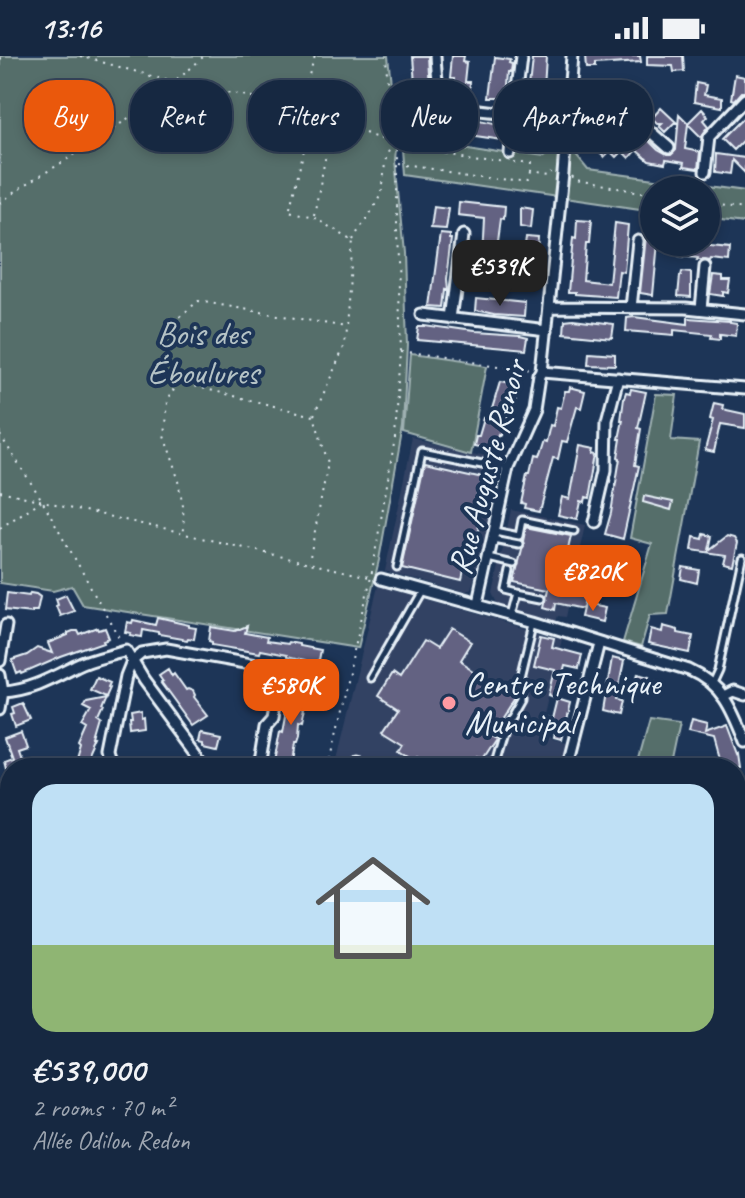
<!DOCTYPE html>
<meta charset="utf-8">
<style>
body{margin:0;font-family:Caveat,sans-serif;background:#23344c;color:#f1f3f6;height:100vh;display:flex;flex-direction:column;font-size:30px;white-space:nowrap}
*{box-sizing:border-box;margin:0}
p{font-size:26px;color:#9ea6b1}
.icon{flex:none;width:44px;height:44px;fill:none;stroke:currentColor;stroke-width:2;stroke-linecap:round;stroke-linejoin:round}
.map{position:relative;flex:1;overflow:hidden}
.details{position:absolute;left:0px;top:702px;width:746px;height:440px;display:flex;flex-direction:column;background:#162841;border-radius:32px 32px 0 0;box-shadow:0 4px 12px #0003,0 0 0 2px #35445a}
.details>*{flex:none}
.hud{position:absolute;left:24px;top:24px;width:698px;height:72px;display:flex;gap:16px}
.tools{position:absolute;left:640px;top:120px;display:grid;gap:16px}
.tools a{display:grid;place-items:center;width:80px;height:80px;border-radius:50%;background:#162841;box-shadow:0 4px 12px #0003,0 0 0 2px #35445a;font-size:40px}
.price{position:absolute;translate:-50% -68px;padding:0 18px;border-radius:16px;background:#ea580c;color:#fff;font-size:26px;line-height:52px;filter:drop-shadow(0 2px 4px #0008)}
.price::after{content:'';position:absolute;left:50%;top:48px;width:24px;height:18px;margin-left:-12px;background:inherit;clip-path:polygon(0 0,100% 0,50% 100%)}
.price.selected{background:#222;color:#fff}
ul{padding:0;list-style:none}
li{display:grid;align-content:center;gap:16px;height:424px;padding:0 32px}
li span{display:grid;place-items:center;height:248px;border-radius:24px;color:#555}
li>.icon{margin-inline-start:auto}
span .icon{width:144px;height:144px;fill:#fffc;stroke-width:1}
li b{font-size:34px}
.tag{padding:0 28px;border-radius:32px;background:#162841;box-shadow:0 4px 12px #0003,0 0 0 2px #35445a;font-size:28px;line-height:72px}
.tag.selected{background:#ea580c;color:#fff}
.status{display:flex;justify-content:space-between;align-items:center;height:56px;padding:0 40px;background:#162841;direction:ltr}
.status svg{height:22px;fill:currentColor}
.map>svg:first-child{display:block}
</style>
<div class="status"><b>13:16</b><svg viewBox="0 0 49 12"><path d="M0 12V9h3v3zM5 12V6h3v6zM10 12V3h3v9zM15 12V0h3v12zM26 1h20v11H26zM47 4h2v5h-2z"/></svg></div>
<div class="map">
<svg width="745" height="1142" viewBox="0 0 745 1142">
<rect width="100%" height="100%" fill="#1d3557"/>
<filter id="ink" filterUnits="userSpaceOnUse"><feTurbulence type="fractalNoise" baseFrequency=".0125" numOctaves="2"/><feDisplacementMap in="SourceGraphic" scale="16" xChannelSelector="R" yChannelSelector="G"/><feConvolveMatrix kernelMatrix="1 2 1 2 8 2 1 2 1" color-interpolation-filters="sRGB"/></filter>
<g filter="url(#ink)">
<path fill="#324264" d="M413 383 504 403 473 532 471 536 465 538 385 515Z
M511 454 585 469 565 561 558 560 556 565 498 548 493 538Z
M378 530 562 583 540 674 553 684 566 687 560 712H334Z"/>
<path fill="#556e6a" stroke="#9eb0b1" stroke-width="2" d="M0 0H388L397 82 395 104 404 197 407 289 403 371 379 504 358 592 83 549 72 530 53 535 0 527Z
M402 80 542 102 553 95 574 97 588 114 745 135V167L706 162V134H654V155L405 119Z
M410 299 487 310 471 396 404 377Z
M656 338 677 339 671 384 699 386 668 558 650 559 641 591 623 586 652 488 630 482Z
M649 665 679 669 670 712H636Z
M0 1115 10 1117V1132H97L153 1142H0Z"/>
<path fill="#646282" stroke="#e8f1f8" stroke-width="2" d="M410 0H427L428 17 433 50H431L432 55 417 56 415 38H413Z
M453 0H466L465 5 470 6 468 25H473L472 40 458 39V34H455L456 21H451Z
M532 0H546L544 33 546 34 540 85 523 83Z
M585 0H640L641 6 595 9V13H586Z
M647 0H683L684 15 674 16 673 10 647 9Z
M495 1 510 3 509 6 512 7 511 16H509L507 42H490Z
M735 19 745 21V36H741L734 44 731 43Z
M696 27 706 29 704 39 722 42V51L694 46Z
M627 32 628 49 583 51V38L608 37V33Z
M661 52 677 67H674L665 76 659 70 662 67H657L652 62Z
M702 53 708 60 704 64 709 70 701 81 688 68 685 93 700 96 698 113 683 111 684 107 666 104 665 108 649 105 636 94 629 102 622 95 616 101 610 95 604 101 590 88 592 86 584 79 595 68 610 81 613 78 626 90 633 84 640 90 647 83 658 94 667 99H671L676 94 679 58 688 67Z
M455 60 481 63V65L505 70 503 84 448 76 450 61 455 62Z
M745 60V82L733 94 722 83Z
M716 98 745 102V117L732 104 730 118 715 116Z
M459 146 504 151 503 164 500 163 495 200 482 199 484 162 458 159Z
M433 150 449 152 446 174 430 173Z
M520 152 533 154 531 173 520 171Z
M577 164 591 165 589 188H586L583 224 609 227 615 167 628 169 624 216 619 215 616 241 575 238V236H568L573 182 576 183Z
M647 171H654V186H658L653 239 640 237Z
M441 178 451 179V183H453L448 222 449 234 447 233 445 252 431 251Z
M526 182 539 183 537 213 534 231 521 230Z
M680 187 730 192 729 205 711 203 710 205 705 204H697L698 202 679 200Z
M472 202 485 203 483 226 470 225Z
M682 216 691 217V241L678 240 680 220H681Z
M713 219 723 220V224H730L728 237 723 236V240L710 238Z
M476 242 525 247 524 261 494 259 475 255Z
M634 261 688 268V262L730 265V266L737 267 736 280 720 278V283L711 282 712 278 674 274V279L626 275 627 262Z
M573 263 614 268 612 282 564 277 565 264Z
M426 270 474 277 520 280 528 282 526 294 417 284 419 271H426Z
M589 296 615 298V309L588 308Z
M500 326 515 329 514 334 518 336 510 362 506 361 503 365 500 379 498 378 494 392 474 388 476 379H479L484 362 489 363Z
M570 331 585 335 581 352 577 351 567 386 562 385 558 403 553 402 539 455 524 452 525 448 521 447 527 420H529L533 403 537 404 543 385 546 386 550 369 553 370 557 351 561 352 565 335H569Z
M631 333 646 336 638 372 641 373 635 409 639 410 623 483 605 478 611 457 620 402 618 401 621 383H619L623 364H621L624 342 626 336 630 337Z
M714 347 723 349 722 353 745 358V372L720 368 714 396 705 394 713 364 710 363Z
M580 389 595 392 594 396 598 397 590 442 586 441 585 446 581 445 577 463 558 459 562 441 570 443Z
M425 406 483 419 475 454 482 456 474 492 468 490 460 526 402 512Z
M644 440 673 446 671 454 643 446Z
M526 471 571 480 559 534 585 541 583 553 556 547 555 554 545 551 549 533 514 526 522 493 524 490 523 485Z
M704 478 712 480 709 494 727 480 734 482 737 487 732 509 723 507 725 499 692 494 694 481 703 483Z
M615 497 630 500 624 535 608 531Z
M683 511 699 514 697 527 681 523Z
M7 537 29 540 30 537 36 538 40 541 37 555H31V557L5 554Z
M66 539 74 555 60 560 56 550 58 549 56 543Z
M584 548 605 552 602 566 581 561Z
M158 562 189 569V571L196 572 194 583 188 582 187 584 159 579V577L143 574 142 581 130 579 131 577 125 576 127 566 132 567 133 564 156 569Z
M247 570 245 577 267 581 266 585 287 588 288 586 299 588V590L320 594 317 609 314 608 313 611 303 609 304 605 286 601V599L260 594 259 597 212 589V586L209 585 211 571 235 575Z
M663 570 678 574V577L693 580 690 597 648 588 651 573 662 576Z
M98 572 99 574 105 572 109 582 103 584 104 586 61 601 22 618 21 616 17 618 12 604 27 599 37 592 52 597 48 587 68 579V577L73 575H78L80 579Z
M449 573 470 586 459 604 515 640 489 680 495 683 494 685 481 705 476 702 470 712H448L433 703 426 706 418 701 416 704 401 694 405 687 384 674 398 653 378 640 392 618 399 623 423 585 436 593Z
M541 579 554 582 552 591 582 599 579 613 565 610 557 642 549 639 555 614 534 609Z
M612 602 624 605 616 644 622 645 619 659 603 655Z
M168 612 172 619 174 617 186 634 188 633 193 635 195 639 194 641 208 659 193 669 161 625 163 624 159 618Z
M638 617 650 620 648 627 649 623 660 626 656 638 646 636 648 629 636 626Z
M96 620 110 626 108 630 110 631 106 640 90 633Z
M294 627 306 629 304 635 306 636 303 655 305 656 302 670 298 669 297 683 295 689H293L289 712H273L280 675 283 676 291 633H293Z
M252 629 263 631 262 637H265L263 649 248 646Z
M106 641 101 653 103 654 98 665 102 668 97 685H98L97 689H99L90 709 76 710 81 693 79 691 87 673 82 670 91 654 83 650 86 645Z
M557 642 570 646 561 684 554 682 555 677 550 675 552 670 541 667 543 660 552 662Z
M23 647 31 664 16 670 12 658 15 657 13 651Z
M141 657V664L144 663 145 675 130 677 129 666H131L130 659Z
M691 665 707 669 705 678 727 670 738 699 739 698 741 712H729L728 707 721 708 714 683 688 677Z
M202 674 221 678 218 690 205 687V684L200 683Z
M21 675 26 689 17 692 24 712H6L4 704 12 701 5 681Z
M742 872H745V910L739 934 736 933V896Z
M303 1132H318L338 1137V1142H301Z
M702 1132H723L722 1142H699Z"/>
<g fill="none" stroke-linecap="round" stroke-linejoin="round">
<g stroke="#e8f1f8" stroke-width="11">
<path id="lane" d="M495 475 519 480 522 464 574 475
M493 483 519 488
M489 502 514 508
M397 511 422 395 507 412
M510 515 506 534 518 537 512 559
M518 537 543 542
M370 622 420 535
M712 627 718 614 742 502
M357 703 394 712
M492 712 503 674 521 642V621L534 567"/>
</g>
<g stroke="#e8f1f8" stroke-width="15">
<path id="street" d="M435 0C436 12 436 28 441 38 451 56 496 56 514 58L521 0
M569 59 617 56 618 72 644 70 669 92
M510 97 514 58
M705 116 709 81 745 43
M550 251 686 252 745 258
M631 252 638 185
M701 253 705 211
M424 259 547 274
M453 263 464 178
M542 316 745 333
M594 466 606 414 607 364 618 322
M381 523 535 566 689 614C723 629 732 653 745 686
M478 549 508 412 534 354 539 321 542 316 563 118 572 0
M0 605 6 569
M0 619 3 636
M723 640 733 635 745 639
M0 653 3 636C29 635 54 621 76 610 91 602 110 599 126 594L144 624 209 712
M114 712 110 700 126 620 132 605 142 597 166 593 295 616
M260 712 267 668 274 660 281 614
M567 712 599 587
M736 830 745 796
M0 1020 10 1022
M0 1107 10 1110
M139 1132 207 1142
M222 1142 231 1140 245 1142
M345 1142 347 1132
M460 1142 462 1132
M653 1142 656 1132"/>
</g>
<path stroke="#e8f1f8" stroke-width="2" stroke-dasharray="2 6" stroke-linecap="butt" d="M80 0 173 26 258 42
M0 3 6 0
M150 20 155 34 154 41
M302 41 315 0
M264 42 281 41 316 44 342 67 372 80 406 90 504 105
M260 43 296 50 306 57 310 69 289 155 313 161 353 185 346 271 198 245 167 272 163 305 178 326 314 360 328 407 309 506
M514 107 530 109 529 118 547 121 551 117
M399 108 527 127 529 119
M572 121 575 125 654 138
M706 127 715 147
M697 134 700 124
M0 147C23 129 49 115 74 99 117 72 167 35 204 0
M706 147 745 153
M314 159 328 88 327 55
M353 184C362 167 376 153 382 134 386 119 381 97 396 87
M401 296 533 315
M177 327 165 347 162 379 178 425 183 450 184 478
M314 359 345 289 346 272
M0 379 42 444 121 585
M0 435 369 521
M0 472 41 445
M327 712 371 521 395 382 401 296 397 174V82L388 41 386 0"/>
<use href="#lane" stroke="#1d3557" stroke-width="5"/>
<use href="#street" stroke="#1d3557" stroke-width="9"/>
</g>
</g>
<circle fill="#ff9aa2" stroke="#1d3557" stroke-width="3" cx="449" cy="647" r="8"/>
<g text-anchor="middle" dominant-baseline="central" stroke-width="8" stroke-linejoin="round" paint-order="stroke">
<g font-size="34" fill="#b5c3c6" stroke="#1d3557">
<text x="203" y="277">Bois des<tspan x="203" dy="39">Éboulures</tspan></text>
</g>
<g font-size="34" fill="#e8f1f8" stroke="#1d3557">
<text transform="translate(487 411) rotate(-75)">Rue Auguste Renoir</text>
</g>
<g font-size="34" fill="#e8f1f8" stroke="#1d3557" text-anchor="start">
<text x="465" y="627">Centre Technique<tspan x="465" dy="39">Municipal</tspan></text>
</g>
</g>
</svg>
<div class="tools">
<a><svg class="icon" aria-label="layers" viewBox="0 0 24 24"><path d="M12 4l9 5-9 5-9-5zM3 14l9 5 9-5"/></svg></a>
</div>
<b class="price selected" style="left:500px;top:252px">€539K</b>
<b class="price" style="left:593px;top:557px">€820K</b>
<b class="price" style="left:291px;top:671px">€580K</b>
<div class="hud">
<a class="tag selected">Buy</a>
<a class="tag">Rent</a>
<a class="tag">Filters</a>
<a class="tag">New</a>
<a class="tag">Apartment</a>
</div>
<section class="details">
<ul>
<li><span style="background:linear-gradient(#bfe0f5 65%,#8fb573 0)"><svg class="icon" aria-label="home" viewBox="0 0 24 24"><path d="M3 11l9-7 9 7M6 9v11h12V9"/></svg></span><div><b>€539,000</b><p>2 rooms · 70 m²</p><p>Allée Odilon Redon</p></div></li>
</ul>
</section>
</div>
